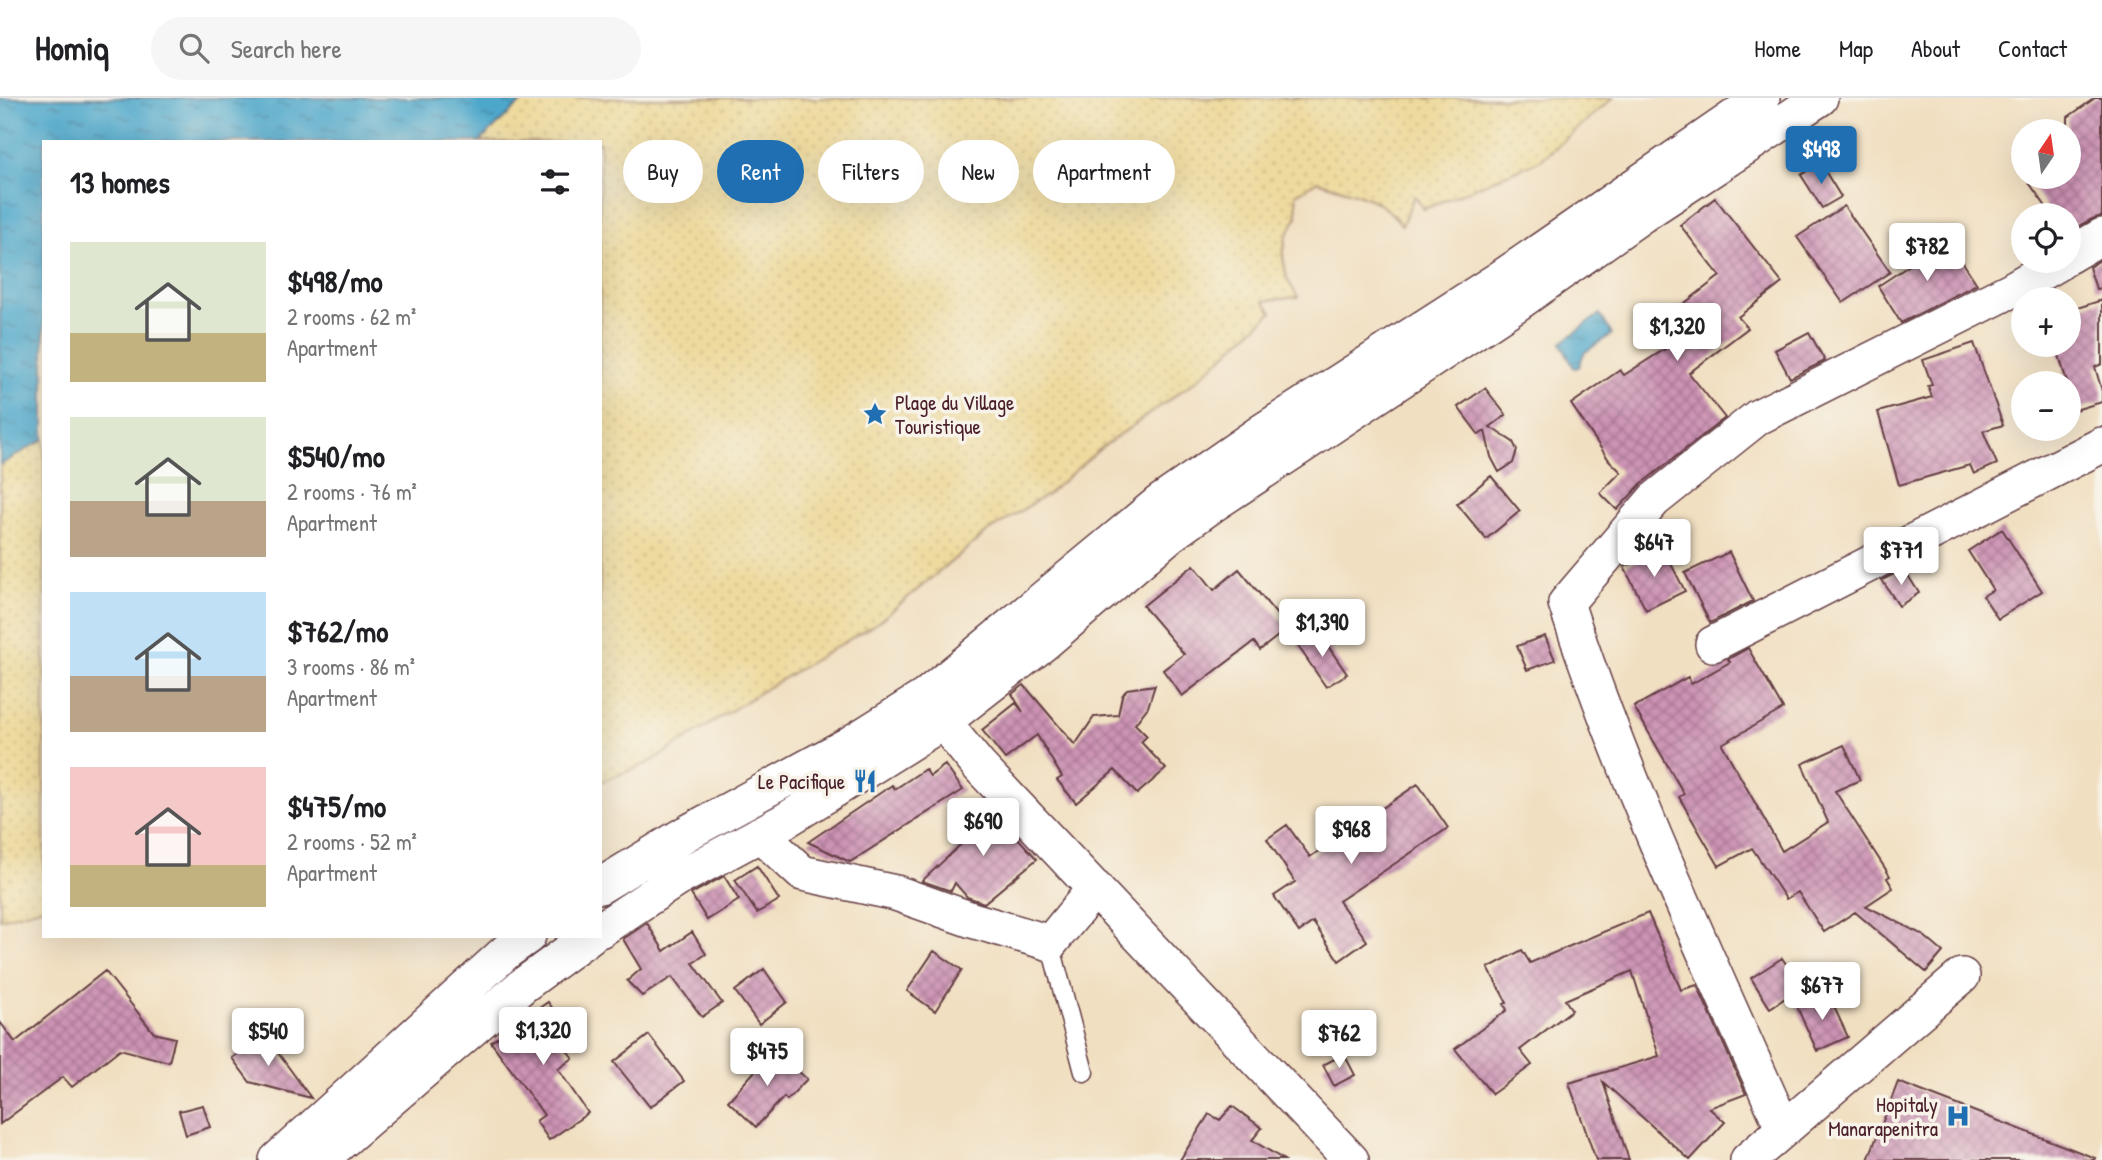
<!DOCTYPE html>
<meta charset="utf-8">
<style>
body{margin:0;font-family:"Patrick Hand",sans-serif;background:#f6f6f6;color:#202124;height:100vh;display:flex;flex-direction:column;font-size:26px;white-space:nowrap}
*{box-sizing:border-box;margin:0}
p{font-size:23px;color:#757577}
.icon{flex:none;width:38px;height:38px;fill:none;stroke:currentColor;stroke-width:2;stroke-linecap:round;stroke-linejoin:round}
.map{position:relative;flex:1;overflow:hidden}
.details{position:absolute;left:42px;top:42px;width:560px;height:798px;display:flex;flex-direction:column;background:#fff;border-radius:0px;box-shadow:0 7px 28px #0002}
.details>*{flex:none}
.banner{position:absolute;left:623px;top:42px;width:665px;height:63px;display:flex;gap:14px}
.needle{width:46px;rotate:13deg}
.fabs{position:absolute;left:2011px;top:21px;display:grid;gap:14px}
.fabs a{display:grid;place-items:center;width:70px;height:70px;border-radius:50%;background:#fff;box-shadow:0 7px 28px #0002;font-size:35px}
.price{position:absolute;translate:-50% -60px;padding:0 16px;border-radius:7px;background:#fff;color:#222;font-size:23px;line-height:46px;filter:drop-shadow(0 2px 4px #0008)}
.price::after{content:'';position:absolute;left:50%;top:42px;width:21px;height:16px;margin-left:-10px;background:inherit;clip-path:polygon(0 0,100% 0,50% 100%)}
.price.current{background:#1f6fb2;color:#fff}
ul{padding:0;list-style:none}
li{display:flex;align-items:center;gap:21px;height:175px;padding:0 28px}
li span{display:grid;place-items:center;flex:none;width:196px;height:140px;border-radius:0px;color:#555}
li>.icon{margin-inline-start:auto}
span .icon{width:84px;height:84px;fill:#fffc;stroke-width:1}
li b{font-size:30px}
h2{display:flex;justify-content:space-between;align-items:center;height:84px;padding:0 28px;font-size:30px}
.tag{padding:0 24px;border-radius:32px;background:#fff;box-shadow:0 7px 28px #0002;font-size:24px;line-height:63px}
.tag.current{background:#1f6fb2;color:#fff}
header{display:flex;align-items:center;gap:42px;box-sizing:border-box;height:98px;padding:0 35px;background:#fff;border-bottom:2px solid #e0e0e0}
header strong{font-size:33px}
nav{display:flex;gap:38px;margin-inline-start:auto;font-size:24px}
.search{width:490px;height:63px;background:#f6f6f6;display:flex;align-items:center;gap:18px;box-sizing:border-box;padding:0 24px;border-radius:38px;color:#757577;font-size:26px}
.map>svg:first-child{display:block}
</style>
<header>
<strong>Homiq</strong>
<div class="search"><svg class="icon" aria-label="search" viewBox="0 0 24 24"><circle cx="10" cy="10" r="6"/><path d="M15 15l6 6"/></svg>Search here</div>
<nav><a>Home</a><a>Map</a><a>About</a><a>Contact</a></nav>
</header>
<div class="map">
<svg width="2102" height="1062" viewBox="0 0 2102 1062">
<defs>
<pattern id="sand-dots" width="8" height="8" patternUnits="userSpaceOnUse" patternTransform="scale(1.75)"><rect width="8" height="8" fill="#eeda9e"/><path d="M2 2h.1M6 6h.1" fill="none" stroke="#cebb88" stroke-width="1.8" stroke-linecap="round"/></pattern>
<pattern id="water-ripples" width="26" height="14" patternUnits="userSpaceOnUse" patternTransform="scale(1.75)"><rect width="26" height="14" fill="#4ea7cb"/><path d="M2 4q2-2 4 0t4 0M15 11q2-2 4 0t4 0" fill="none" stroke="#4387a5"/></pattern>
<pattern id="building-cross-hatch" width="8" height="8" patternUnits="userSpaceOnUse" patternTransform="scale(1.75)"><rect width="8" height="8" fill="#cc93b4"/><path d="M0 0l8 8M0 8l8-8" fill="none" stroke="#a87793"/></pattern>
</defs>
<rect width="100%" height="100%" fill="#f7f3e8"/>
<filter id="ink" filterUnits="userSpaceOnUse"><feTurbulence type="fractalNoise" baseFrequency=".0143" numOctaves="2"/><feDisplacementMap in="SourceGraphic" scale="14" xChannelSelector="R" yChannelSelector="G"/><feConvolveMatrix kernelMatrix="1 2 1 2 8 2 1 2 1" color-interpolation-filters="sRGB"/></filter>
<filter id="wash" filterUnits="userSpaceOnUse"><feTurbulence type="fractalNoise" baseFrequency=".00686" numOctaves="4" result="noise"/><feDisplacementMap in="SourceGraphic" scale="28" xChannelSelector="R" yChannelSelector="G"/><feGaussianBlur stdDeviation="1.57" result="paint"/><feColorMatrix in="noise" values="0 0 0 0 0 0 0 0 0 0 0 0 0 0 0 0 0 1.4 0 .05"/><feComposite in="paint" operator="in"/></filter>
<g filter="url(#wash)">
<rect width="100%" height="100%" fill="#f1dfc1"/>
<path fill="url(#sand-dots)" stroke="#9c7c64" stroke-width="2" d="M526 0H1613L1541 62 1424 111 1414 98 1402 127C1377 96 1353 96 1318 83L1296 96 1297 119 1286 139 1283 159 1287 181 1298 199 1264 203 1272 214 1198 281 1100 351 1049 395 986 435 877 525 762 593 649 665 600 684V44H479Z
M44 341V809L0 821V367Z"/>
<path fill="url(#water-ripples)" stroke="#4c637b" stroke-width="2" d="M0 0H526L479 44H44V341L0 367Z
M1600 216 1612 236 1584 255 1579 269 1574 270 1561 245Z"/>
<g id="blocks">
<path fill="url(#building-cross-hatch)" d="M2095 0H2102V118L2092 121 2077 129 2075 124 2068 128V117H2052L2025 79H2068V19Z
M1820 65 1841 99 1822 110 1801 77Z
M1715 100 1782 185 1738 219 1748 230 1689 275 1725 320 1641 386 1617 412 1600 395 1621 374 1609 362 1571 306 1620 272 1624 277 1676 244 1660 224 1720 178 1680 127Z
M1844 108 1890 174 1843 205 1797 139Z
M1948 142 1977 186 1901 225 1878 188Z
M2102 161V190L2096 191 2089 169Z
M2102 202V266L2095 269 2102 293V304L2075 312 2056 247H2068V213Z
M1809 234 1825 263 1790 280 1775 252Z
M1974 245 2003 327 1983 333 1997 366 1974 376 1970 367 1899 387 1878 314 1932 299 1928 288 1932 287 1923 262Z
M1485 290 1506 317 1490 329 1513 344 1517 352 1513 365 1499 374 1491 359 1485 333 1479 337 1458 309Z
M1491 378 1520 413 1486 441 1457 406Z
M2002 431 2042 493 1998 521 1983 498 1993 492 1968 453Z
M1663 450 1685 493 1646 512 1624 469Z
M1729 454 1753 503 1710 525 1685 475Z
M1194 467 1214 492 1239 471 1288 530 1260 552 1254 544 1182 598 1163 572 1184 556 1143 508Z
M1904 471 1919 495 1899 508 1882 482Z
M1317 532 1347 576 1326 589 1298 548Z
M1545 538 1555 562 1527 572 1517 548Z
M1748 550 1783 611 1722 646 1782 753 1828 724 1802 666 1844 647 1860 682 1835 693 1890 778 1887 780 1893 790 1866 808 1923 837 1943 854 1926 874 1855 814 1824 834 1798 794 1786 801 1752 750 1719 768 1679 699 1684 696 1634 609 1688 579 1691 586 1730 564 1728 561Z
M1024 587 1075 647 1094 619 1118 617 1122 598 1127 591 1155 587 1148 609 1135 626 1147 638 1141 644 1166 671 1137 696 1115 672 1076 705 1057 682 1062 679 1037 637 1005 661 982 632 1016 605 1023 614 1012 596Z
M945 667 963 692 850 764 808 744 892 687 895 691 925 671 930 678Z
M1418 686 1448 730 1339 803 1367 843 1339 863 1313 824 1299 834 1274 798 1295 784 1267 741 1287 727 1310 759Z
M985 704 1037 761 984 805 967 799 955 785 951 793 922 783 974 734 963 719Z
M757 768 779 802 757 815 735 782Z
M724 778 739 802 707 822 691 796Z
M1648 815 1681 892 1697 887 1746 996 1709 1010 1725 1024 1690 1062 1603 984 1629 1062H1596L1569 985 1659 958 1632 873 1565 902 1572 912 1520 952 1532 967 1492 996 1455 951 1507 912 1504 906 1507 905 1488 870 1522 852 1530 865Z
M647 825 664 853 692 834 706 856 693 865 722 905 702 919 672 879 642 898 627 883 641 871 623 841Z
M934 853 962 872 935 913 907 893Z
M1782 860 1802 889 1770 910 1751 880Z
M764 871 787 904 759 926 735 893Z
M105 873 154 935 175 940 169 964 120 951 72 989 63 979 0 1026V924L15 944Z
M1828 896 1848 939 1817 953 1797 909Z
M548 904 572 938 561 945 573 960 558 971 588 1015 549 1042 536 1023 544 1017 491 944Z
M265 937 311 1000 250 984 232 960Z
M649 937 684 983 650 1009 614 964Z
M774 952 807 981 787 1002 784 999 756 1029 728 1003Z
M1344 956 1355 977 1334 988 1323 967Z
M1898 984 2095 1060 2094 1062H1868Z
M203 1007 210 1029 186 1037 179 1013Z
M1232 1008 1262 1030 1252 1042 1284 1062H1180L1209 1016 1220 1022Z"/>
</g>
</g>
<g filter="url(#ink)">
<use href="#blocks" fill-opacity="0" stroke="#633c42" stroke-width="2"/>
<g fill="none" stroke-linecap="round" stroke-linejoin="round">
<g stroke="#633c42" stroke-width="21">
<path id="service" d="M1050 845 1084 974"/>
</g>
<g stroke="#633c42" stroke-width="38">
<path id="minor" d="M2068 158 2102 138
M1713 546 2102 347
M930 604 943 624 979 668 1351 1062
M760 736 802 775 896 795 972 822 1050 845 1095 790
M600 788 687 735 848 647 926 598 1159 405 1266 331 1501 180 1762 0
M600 832 677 781 783 724 943 624 1044 545 1170 437 1212 407 1515 207 1642 117 1820 0
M1783 1030C1706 857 1625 685 1566 505L1654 402 1758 319 2011 192 2061 163
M277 1062 507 853 528 838
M320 1062 522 888 590 838
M1748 1062 1962 878"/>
</g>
<use href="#service" stroke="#fff" stroke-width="18"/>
<use href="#minor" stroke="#fff" stroke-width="35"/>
</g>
</g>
<defs>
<g id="sight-bare" transform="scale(1.89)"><path d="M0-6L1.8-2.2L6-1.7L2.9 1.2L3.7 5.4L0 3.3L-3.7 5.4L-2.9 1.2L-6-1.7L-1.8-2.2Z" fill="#1f6fb2" stroke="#f7f3e8" stroke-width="2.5" paint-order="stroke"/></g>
<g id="restaurant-bare" transform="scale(1.89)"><path d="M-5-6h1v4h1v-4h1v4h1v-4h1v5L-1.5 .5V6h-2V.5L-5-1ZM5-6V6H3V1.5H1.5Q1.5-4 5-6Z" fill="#1f6fb2" stroke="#f7f3e8" stroke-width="2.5" paint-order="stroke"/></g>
<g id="hospital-bare" transform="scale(1.89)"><path d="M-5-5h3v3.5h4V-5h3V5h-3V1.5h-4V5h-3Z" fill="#1f6fb2" stroke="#f7f3e8" stroke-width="2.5" paint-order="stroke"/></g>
</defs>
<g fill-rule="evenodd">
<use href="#sight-bare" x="875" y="316"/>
<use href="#restaurant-bare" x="865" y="683"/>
<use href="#hospital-bare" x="1958" y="1018"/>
</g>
<g text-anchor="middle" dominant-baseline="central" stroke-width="7" stroke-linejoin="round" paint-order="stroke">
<g font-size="21" fill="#4a1f2b" stroke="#f7f3e8" text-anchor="end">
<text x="895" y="304" text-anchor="start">Plage du Village<tspan x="895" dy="24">Touristique</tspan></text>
<text x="845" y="683">Le Pacifique</text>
<text x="1938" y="1006">Hopitaly<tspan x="1938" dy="24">Manarapenitra</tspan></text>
</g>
</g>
</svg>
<div class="fabs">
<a><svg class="needle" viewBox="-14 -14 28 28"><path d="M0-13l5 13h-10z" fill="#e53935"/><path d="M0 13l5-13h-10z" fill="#757577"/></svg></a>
<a><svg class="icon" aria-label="locate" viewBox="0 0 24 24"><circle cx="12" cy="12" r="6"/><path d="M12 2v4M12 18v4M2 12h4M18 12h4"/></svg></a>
<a>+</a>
<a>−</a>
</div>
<b class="price current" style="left:1821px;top:88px">$498</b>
<b class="price" style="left:1927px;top:185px">$782</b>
<b class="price" style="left:1677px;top:265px">$1,320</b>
<b class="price" style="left:1654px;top:481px">$647</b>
<b class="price" style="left:1901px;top:489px">$771</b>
<b class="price" style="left:1322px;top:561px">$1,390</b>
<b class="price" style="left:983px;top:760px">$690</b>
<b class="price" style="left:1351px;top:768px">$968</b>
<b class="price" style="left:1822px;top:924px">$677</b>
<b class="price" style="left:543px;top:969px">$1,320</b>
<b class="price" style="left:268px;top:970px">$540</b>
<b class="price" style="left:1339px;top:972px">$762</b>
<b class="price" style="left:767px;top:990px">$475</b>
<div class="banner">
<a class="tag">Buy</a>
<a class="tag current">Rent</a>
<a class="tag">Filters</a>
<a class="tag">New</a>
<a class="tag">Apartment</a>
</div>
<section class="details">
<h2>13 homes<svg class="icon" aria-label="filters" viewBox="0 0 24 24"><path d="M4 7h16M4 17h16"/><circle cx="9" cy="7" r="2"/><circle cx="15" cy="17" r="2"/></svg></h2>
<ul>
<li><span style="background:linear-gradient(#dfe7d0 65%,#c2b280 0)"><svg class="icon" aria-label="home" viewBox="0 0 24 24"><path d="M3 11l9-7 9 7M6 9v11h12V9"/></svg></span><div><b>$498/mo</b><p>2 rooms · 62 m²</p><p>Apartment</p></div></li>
<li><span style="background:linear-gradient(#dfe7d0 60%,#b9a48a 0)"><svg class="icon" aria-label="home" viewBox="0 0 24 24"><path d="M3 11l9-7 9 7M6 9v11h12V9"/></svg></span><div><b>$540/mo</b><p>2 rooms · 76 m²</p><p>Apartment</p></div></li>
<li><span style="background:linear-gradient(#bfe0f5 60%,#b9a48a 0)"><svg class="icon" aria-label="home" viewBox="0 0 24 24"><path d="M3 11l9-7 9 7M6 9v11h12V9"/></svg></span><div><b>$762/mo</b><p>3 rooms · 86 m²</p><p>Apartment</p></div></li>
<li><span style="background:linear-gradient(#f6c9c9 70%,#c2b280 0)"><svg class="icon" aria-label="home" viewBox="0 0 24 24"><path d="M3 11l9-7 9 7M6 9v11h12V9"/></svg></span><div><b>$475/mo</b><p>2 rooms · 52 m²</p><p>Apartment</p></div></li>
</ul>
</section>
</div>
